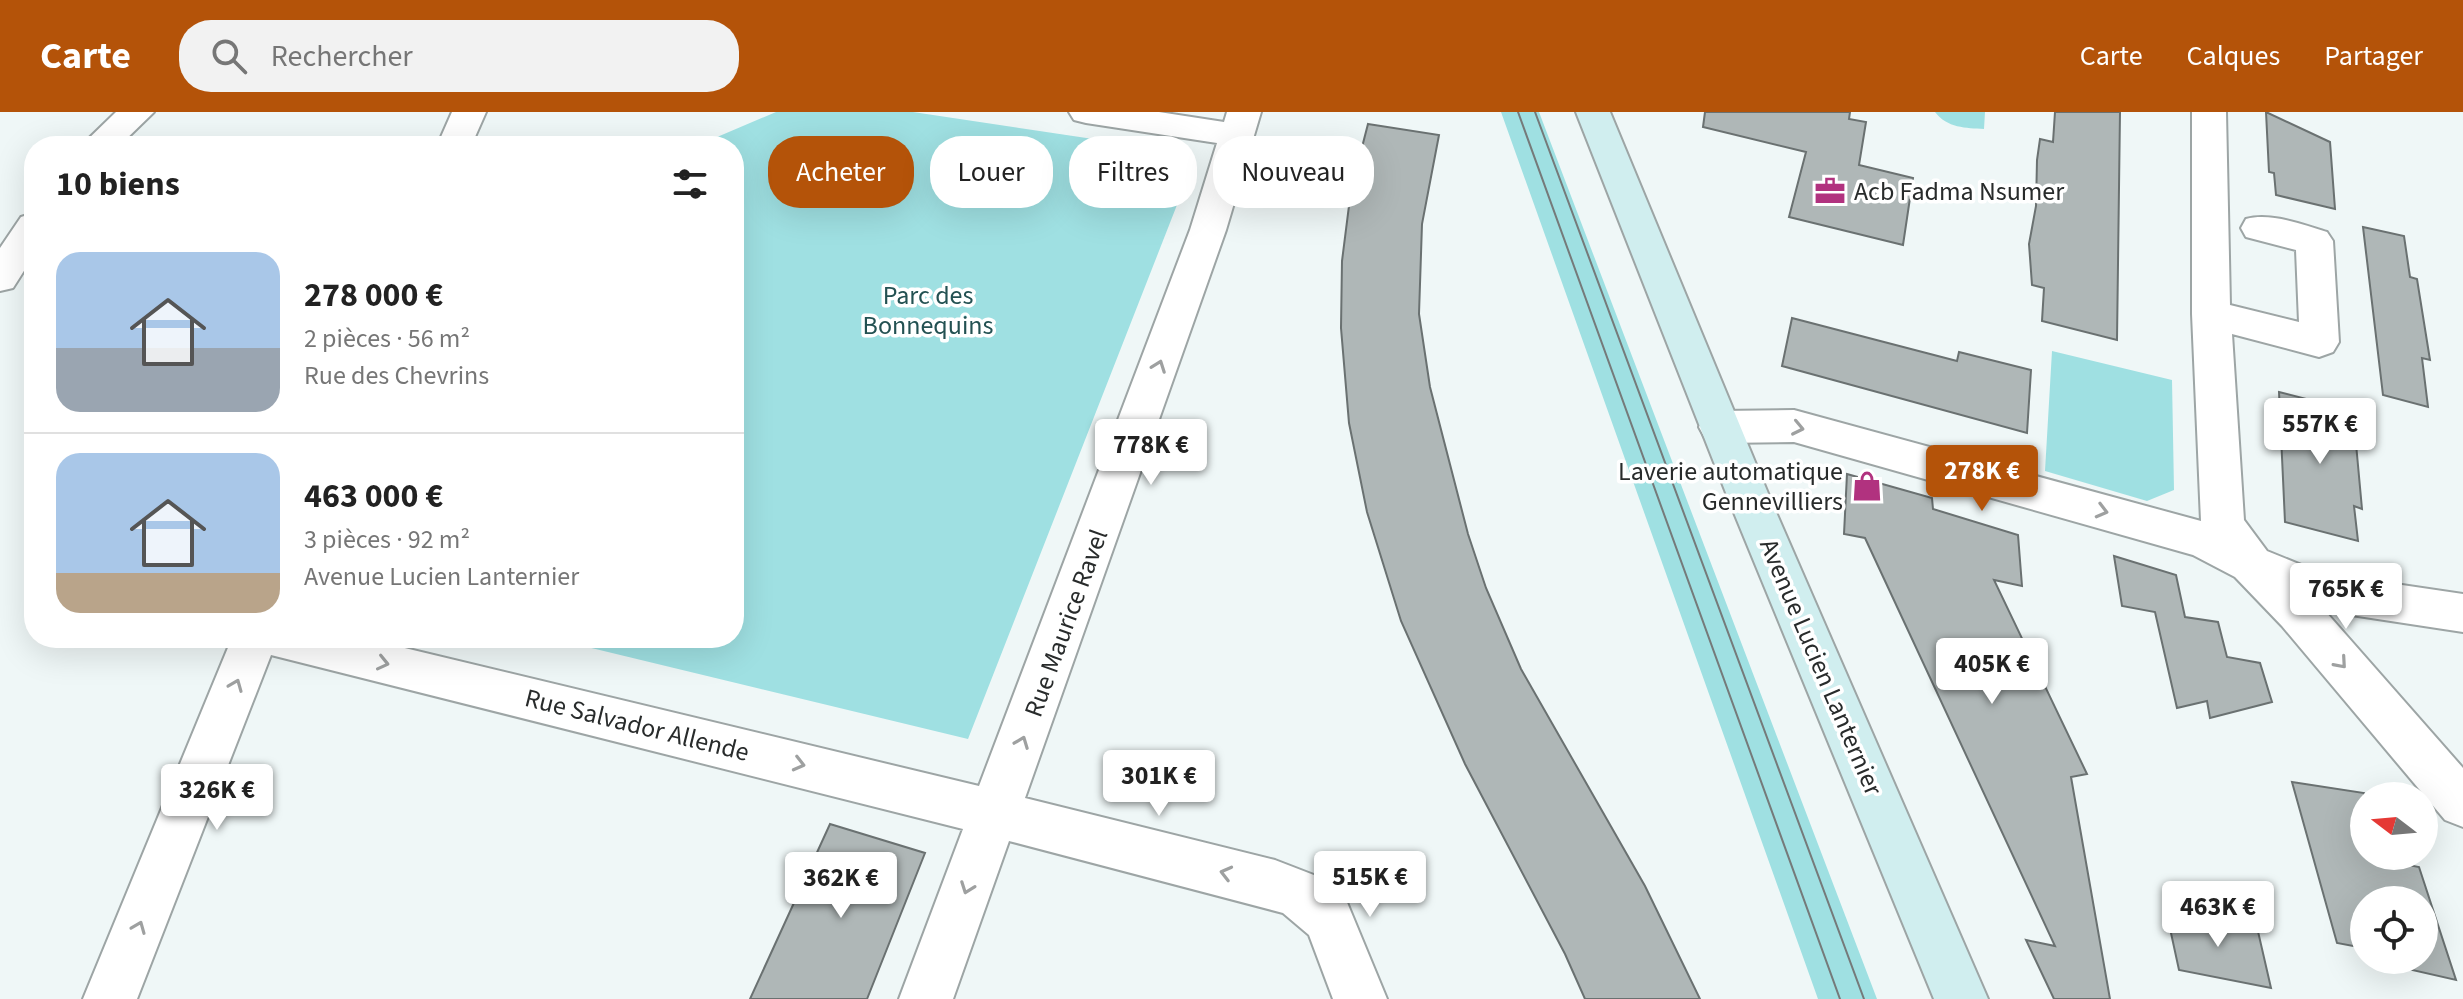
<!DOCTYPE html>
<html lang="fr">
<meta charset="utf-8">
<style>
body{margin:0;font-family:"Source Sans 3",sans-serif;background:#f2f2f2;color:#222;height:100vh;display:flex;flex-direction:column;font-size:30px;white-space:nowrap}
*{box-sizing:border-box;margin:0}
p{font-size:26px;color:#767676}
.icon{flex:none;width:44px;height:44px;fill:none;stroke:currentColor;stroke-width:2;stroke-linecap:round;stroke-linejoin:round}
.map{position:relative;flex:1;overflow:hidden}
.panel{position:absolute;left:24px;top:24px;width:720px;height:512px;display:flex;flex-direction:column;background:#fff;border-radius:32px;box-shadow:0 8px 32px #0002}
.panel>*{flex:none}
.top-card{position:absolute;left:768px;top:24px;width:760px;height:72px;display:flex;gap:16px}
.needle{width:52px;rotate:286deg}
.fabs{position:absolute;left:2350px;top:670px;display:grid;gap:16px}
.fabs a{display:grid;place-items:center;width:88px;height:88px;border-radius:50%;background:#fff;box-shadow:0 8px 32px #0002;font-size:40px}
.price{position:absolute;translate:-50% -68px;padding:0 18px;border-radius:8px;background:#fff;color:#222;font-size:26px;line-height:52px;filter:drop-shadow(0 2px 4px #0008)}
.price::after{content:'';position:absolute;left:50%;top:48px;width:24px;height:18px;margin-left:-12px;background:inherit;clip-path:polygon(0 0,100% 0,50% 100%)}
.price.active{background:#b45309;color:#fff}
ul{padding:0;list-style:none}
li{display:flex;align-items:center;gap:24px;height:200px;padding:0 32px}
li+li{border-top:2px solid #e0e0e0}
li span{display:grid;place-items:center;flex:none;width:224px;height:160px;border-radius:24px;color:#555}
li>.icon{margin-inline-start:auto}
span .icon{width:96px;height:96px;fill:#fffc;stroke-width:1}
li b{font-size:34px}
h2{display:flex;justify-content:space-between;align-items:center;height:96px;padding:0 32px;font-size:34px}
.tag{padding:0 28px;border-radius:32px;background:#fff;box-shadow:0 8px 32px #0002;font-size:28px;line-height:72px}
.tag.active{background:#b45309;color:#fff}
header{display:flex;align-items:center;gap:48px;box-sizing:border-box;height:112px;padding:0 40px;background:#b45309;color:#fff}
header strong{font-size:38px}
nav{display:flex;gap:44px;margin-inline-start:auto;font-size:28px}
.search{width:560px;height:72px;background:#f2f2f2;display:flex;align-items:center;gap:20px;box-sizing:border-box;padding:0 28px;border-radius:32px;color:#767676;font-size:30px}
.map>svg:first-child{display:block}
</style>
<header>
<strong>Carte</strong>
<div class="search"><svg class="icon" aria-label="search" viewBox="0 0 24 24"><circle cx="10" cy="10" r="6"/><path d="M15 15l6 6"/></svg>Rechercher</div>
<nav><a>Carte</a><a>Calques</a><a>Partager</a></nav>
</header>
<div class="map">
<svg width="2463" height="887" viewBox="0 0 2463 887">
<rect width="100%" height="100%" fill="#eff7f7"/>
<path fill="#9fe0e2" d="M776 0H913L1140 34 1165 51 1184 75 968 627 550 526H734V34H696Z
M1501 0H1539L1877 887H1818Z
M1935 0H1985L1984 17C1966 16 1947 16 1935 0Z
M2052 239 2172 268 2174 378 2147 389 2045 359Z"/>
<path fill="#afb7b7" stroke="#6a7171" stroke-width="2" d="M1705 0H1850L1849 7 1866 10 1859 53 1913 66 1903 133 1789 105 1806 40 1703 15Z
M2055 0H2120L2117 228 2042 209 2044 176 2032 173 2029 132 2036 94 2037 48 2040 27 2053 30Z
M2266 0 2330 30 2335 97 2276 83 2274 61 2269 60Z
M1368 12 1439 23 1422 112 1419 202 1430 275 1468 422 1486 476 1521 557 1645 774 1700 887H1585L1565 842 1465 652 1401 509 1367 400 1349 311 1341 216 1342 149 1351 78Z
M2363 115 2404 124 2410 165 2417 167 2430 248 2422 246 2428 295 2383 283Z
M1792 206 1957 249 1959 240 2031 258 2027 321 1782 254Z
M2279 280 2353 299 2362 397 2354 394 2358 429 2285 410Z
M1847 362 1932 386 1933 397 2018 423 2022 474 1994 468 2087 662 2071 665 2110 887H2054L2026 828 2055 834 1865 426 1844 422Z
M2114 444 2176 463 2185 505 2218 510 2227 545 2260 551 2272 590 2210 606 2207 589 2177 596 2155 500 2122 494Z
M2292 670 2364 681V744H2381L2383 748 2419 755 2456 868 2399 855 2398 848H2424V788H2364V836L2337 831Z
M830 712 925 741 867 887H750Z
M2166 798 2257 815 2271 876 2179 858Z"/>
<g fill="none" stroke-linecap="round" stroke-linejoin="round">
<g stroke="#9da5a5" stroke-width="4">
<path id="street" d="M116 0H154L119 34H81Z
M452 0H486L471 34H437Z
M1069 0H1159L1224 10 1227 0H1261L1226 118 1025 686 1275 748 1319 765 1346 788 1387 887H1333L1309 823 1283 801 1009 729 953 887H899L963 717 271 543 137 887H83L232 526H363L979 674 1190 118 1217 31 1086 11 1074 8Z
M2192 0H2226L2230 193 2299 210 2296 138 2246 125 2241 116 2246 107C2271 100 2303 113 2327 120L2333 129 2339 230 2333 240 2319 245 2232 222 2244 408 2267 439 2321 461 2463 482V520L2325 499 2463 656V715L2445 708 2282 514 2235 465 2193 443 1794 330 1720 331 1705 326 1699 315 1705 304 1720 299 1794 298 2201 409 2192 202Z
M34 101V143L13 176 0 179V136L21 105Z"/>
</g>
<g stroke="#9da5a5" stroke-width="4">
<path id="secondary" d="M1576 0H1610L1772 391 1988 887H1934L1730 391Z"/>
</g>
<use href="#street" fill="#fff" fill-rule="evenodd"/>
<use href="#secondary" fill="#d0eeef" fill-rule="evenodd"/>
<path stroke="#757a7a" stroke-width="2" d="M1518 0 1840 887
M1535 0 1864 887"/>
</g>
<defs><path id="oneway-chevron" d="M-2-3.5L2.5 0L-2 3.5" fill="none" stroke-width="1.6" stroke-linecap="round" stroke-linejoin="round" transform="scale(2)"/></defs>
<g stroke="#9ea0a0">
<use href="#oneway-chevron" transform="translate(1159 254) rotate(-70)"/>
<use href="#oneway-chevron" transform="translate(1798 316) rotate(12)"/>
<use href="#oneway-chevron" transform="translate(2102 399) rotate(15)"/>
<use href="#oneway-chevron" transform="translate(383 551) rotate(13)"/>
<use href="#oneway-chevron" transform="translate(2341 551) rotate(49)"/>
<use href="#oneway-chevron" transform="translate(236 573) rotate(-68)"/>
<use href="#oneway-chevron" transform="translate(1022 630) rotate(-69)"/>
<use href="#oneway-chevron" transform="translate(799 652) rotate(14)"/>
<use href="#oneway-chevron" transform="translate(1226 761) rotate(-166)"/>
<use href="#oneway-chevron" transform="translate(967 776) rotate(110)"/>
<use href="#oneway-chevron" transform="translate(139 815) rotate(-68)"/>
</g>
<defs>
<g id="office-bare" transform="scale(2.4)"><path d="M-6-3h4V-5.5h4V-3h4V5H-6ZM-1-4.5V-3h2v-1.5ZM-6 0V1H6V0Z" fill="#b1327f" stroke="#fff" stroke-width="2.5" paint-order="stroke"/></g>
<g id="shop-bare" transform="scale(2.4)"><path d="M-5-2.5h2.3a2.7 3.5 0 0 1 5.4 0H5L5.5 6h-11ZM-1.5-2.5h3a1.5 2.3 0 0 0-3 0Z" fill="#b1327f" stroke="#fff" stroke-width="2.5" paint-order="stroke"/></g>
</defs>
<g fill-rule="evenodd">
<use href="#office-bare" x="1830" y="79"/>
<use href="#shop-bare" x="1867" y="374"/>
</g>
<g text-anchor="middle" dominant-baseline="central" stroke-width="7" stroke-linejoin="round" paint-order="stroke">
<g font-size="26" fill="#282b2b" stroke="#fff" text-anchor="start">
<text x="1854" y="79">Acb Fadma Nsumer</text>
<text x="1843" y="359" text-anchor="end">Laverie automatique<tspan x="1843" dy="30">Gennevilliers</tspan></text>
</g>
<g font-size="26" fill="#235152" stroke="#fff">
<text x="928" y="183">Parc des<tspan x="928" dy="30">Bonnequins</tspan></text>
</g>
<g font-size="26" fill="#282b2b" stroke="#fff">
<text transform="translate(1066 511) rotate(-70)">Rue Maurice Ravel</text>
<text transform="translate(1821 555) rotate(67)">Avenue Lucien Lanternier</text>
<text transform="translate(637 613) rotate(14)">Rue Salvador Allende</text>
</g>
</g>
</svg>
<div class="fabs">
<a><svg class="needle" viewBox="-14 -14 28 28"><path d="M0-13l5 13h-10z" fill="#e53935"/><path d="M0 13l5-13h-10z" fill="#767676"/></svg></a>
<a><svg class="icon" aria-label="locate" viewBox="0 0 24 24"><circle cx="12" cy="12" r="6"/><path d="M12 2v4M12 18v4M2 12h4M18 12h4"/></svg></a>
</div>
<b class="price" style="left:2320px;top:354px">557K €</b>
<b class="price" style="left:1151px;top:375px">778K €</b>
<b class="price active" style="left:1982px;top:401px">278K €</b>
<b class="price" style="left:2346px;top:519px">765K €</b>
<b class="price" style="left:1992px;top:594px">405K €</b>
<b class="price" style="left:1159px;top:706px">301K €</b>
<b class="price" style="left:217px;top:720px">326K €</b>
<b class="price" style="left:1370px;top:807px">515K €</b>
<b class="price" style="left:841px;top:808px">362K €</b>
<b class="price" style="left:2218px;top:837px">463K €</b>
<div class="top-card">
<a class="tag active">Acheter</a>
<a class="tag">Louer</a>
<a class="tag">Filtres</a>
<a class="tag">Nouveau</a>
</div>
<section class="panel">
<h2>10 biens<svg class="icon" aria-label="filters" viewBox="0 0 24 24"><path d="M4 7h16M4 17h16"/><circle cx="9" cy="7" r="2"/><circle cx="15" cy="17" r="2"/></svg></h2>
<ul>
<li><span style="background:linear-gradient(#a9c7e8 60%,#9aa5b1 0)"><svg class="icon" aria-label="home" viewBox="0 0 24 24"><path d="M3 11l9-7 9 7M6 9v11h12V9"/></svg></span><div><b>278 000 €</b><p>2 pièces · 56 m²</p><p>Rue des Chevrins</p></div></li>
<li><span style="background:linear-gradient(#a9c7e8 75%,#b9a48a 0)"><svg class="icon" aria-label="home" viewBox="0 0 24 24"><path d="M3 11l9-7 9 7M6 9v11h12V9"/></svg></span><div><b>463 000 €</b><p>3 pièces · 92 m²</p><p>Avenue Lucien Lanternier</p></div></li>
</ul>
</section>
</div>
